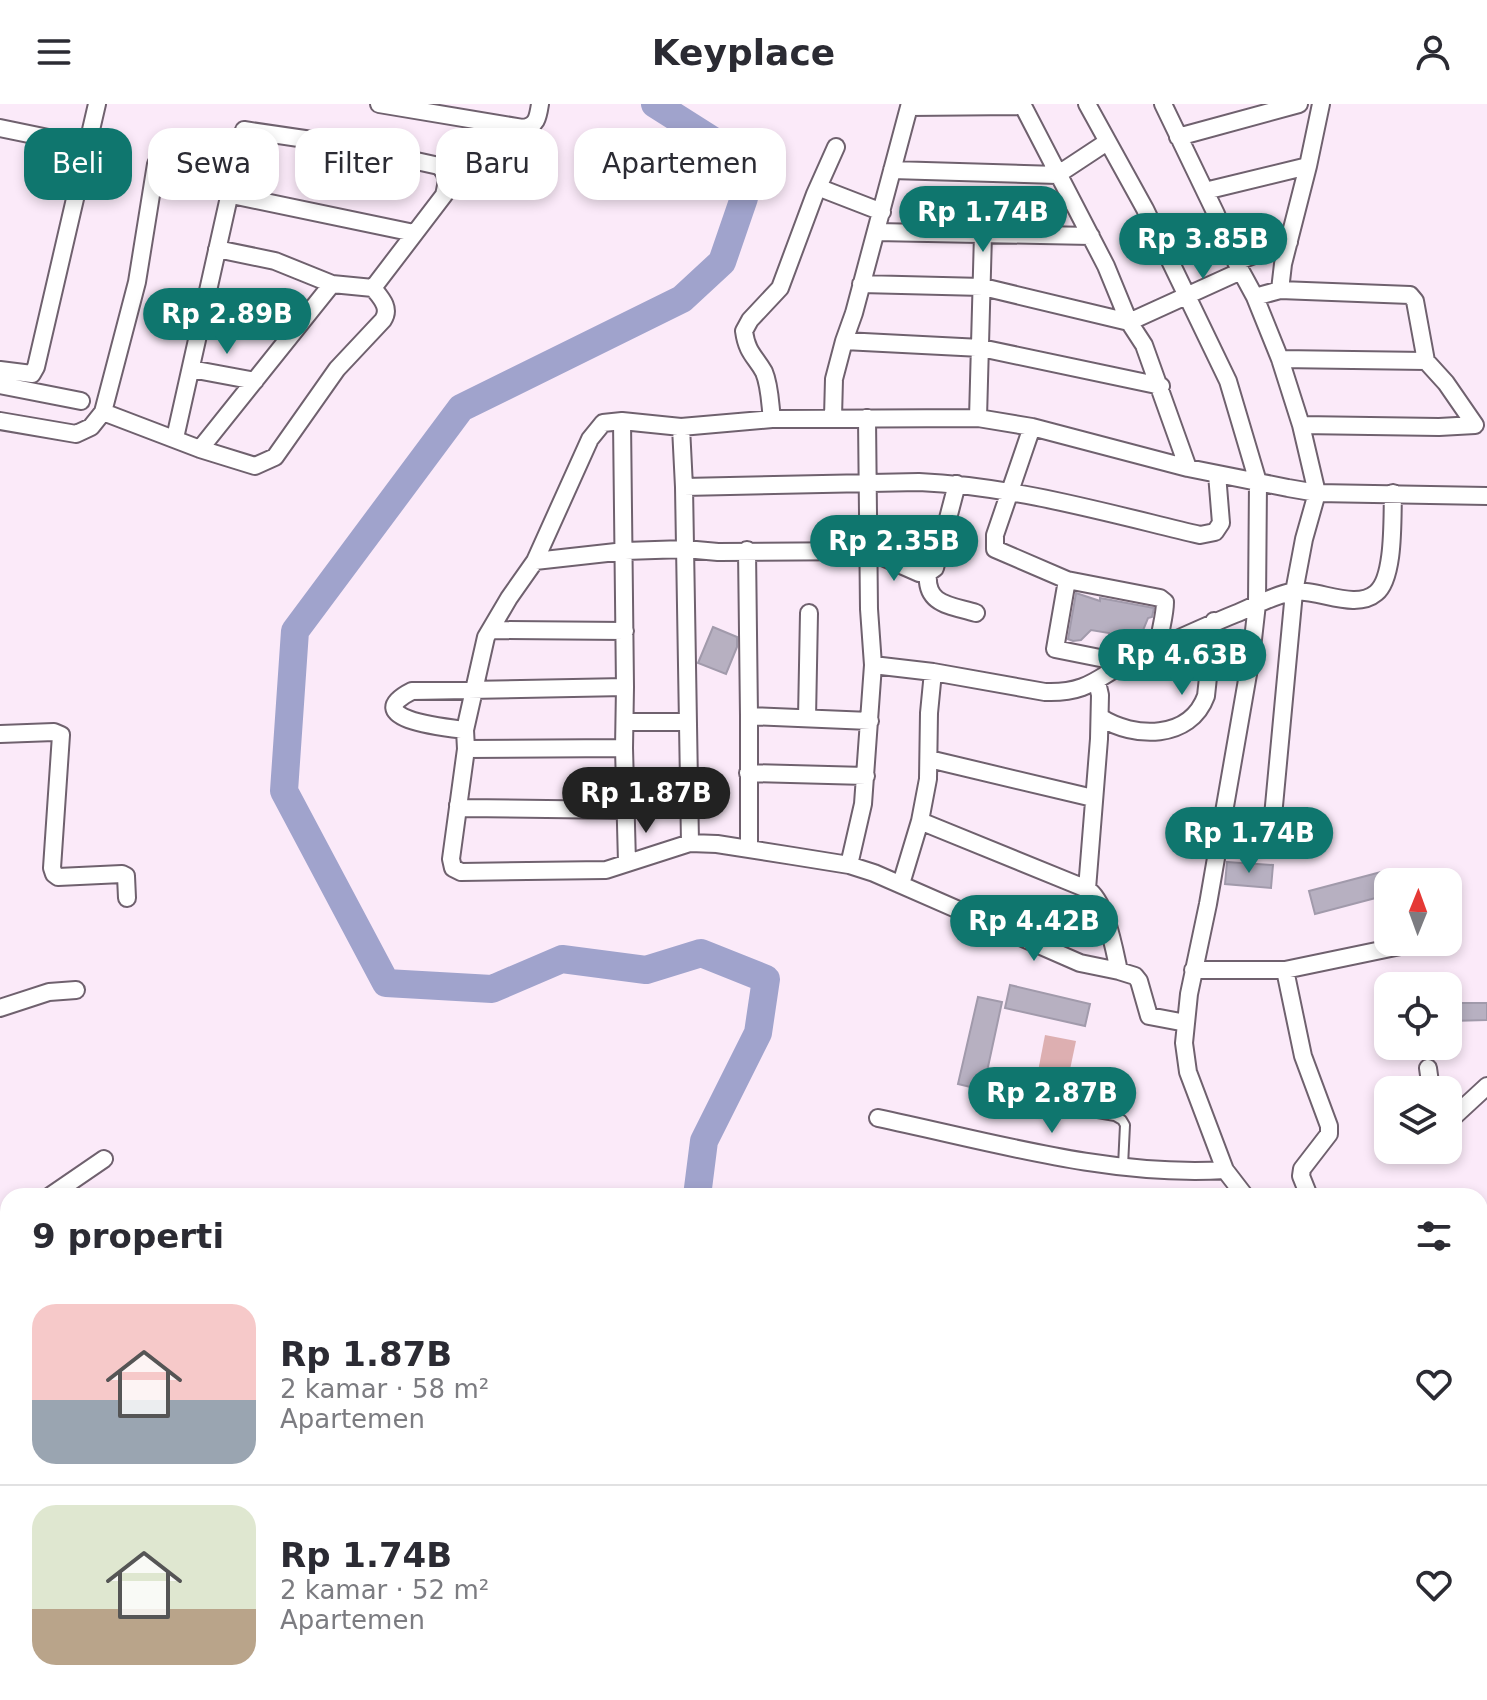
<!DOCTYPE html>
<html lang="id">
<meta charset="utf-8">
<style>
body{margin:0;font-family:"DejaVu Sans",sans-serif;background:#f2f2f3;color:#2b2b33;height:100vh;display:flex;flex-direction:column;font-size:30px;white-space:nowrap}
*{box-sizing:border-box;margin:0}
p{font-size:26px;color:#7c7c81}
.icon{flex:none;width:44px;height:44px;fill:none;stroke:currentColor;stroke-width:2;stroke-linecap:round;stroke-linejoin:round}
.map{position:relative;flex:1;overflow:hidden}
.panel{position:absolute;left:0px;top:1084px;width:1488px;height:512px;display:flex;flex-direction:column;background:#fff;border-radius:24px 24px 0 0;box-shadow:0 4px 12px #0003}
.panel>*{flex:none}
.hud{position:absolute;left:24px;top:24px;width:800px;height:72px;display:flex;gap:16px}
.needle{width:52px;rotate:1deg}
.tools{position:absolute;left:1374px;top:764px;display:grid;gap:16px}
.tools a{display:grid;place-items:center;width:88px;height:88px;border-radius:16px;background:#fff;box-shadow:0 4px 12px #0003;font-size:40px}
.price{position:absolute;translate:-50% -68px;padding:0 18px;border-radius:28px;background:#0f766e;color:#fff;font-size:26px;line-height:52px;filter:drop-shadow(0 2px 4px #0008)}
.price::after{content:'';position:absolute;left:50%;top:48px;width:24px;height:18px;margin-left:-12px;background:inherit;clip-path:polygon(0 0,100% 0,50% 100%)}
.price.selected{background:#222;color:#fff}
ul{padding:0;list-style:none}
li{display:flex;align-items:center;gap:24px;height:200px;padding:0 32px}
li+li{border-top:2px solid #e1e1e2}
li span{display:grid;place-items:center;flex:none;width:224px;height:160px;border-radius:24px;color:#555}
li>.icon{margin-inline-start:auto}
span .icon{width:96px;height:96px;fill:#fffc;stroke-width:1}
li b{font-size:34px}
h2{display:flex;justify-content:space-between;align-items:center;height:96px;padding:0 32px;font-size:34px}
.chip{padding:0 28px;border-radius:24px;background:#fff;box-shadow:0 4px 12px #0003;font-size:28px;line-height:72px}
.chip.selected{background:#0f766e;color:#fff}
header{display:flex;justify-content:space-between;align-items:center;height:104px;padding:0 32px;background:#fff;font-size:36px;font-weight:600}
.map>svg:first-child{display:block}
</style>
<header><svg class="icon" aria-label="menu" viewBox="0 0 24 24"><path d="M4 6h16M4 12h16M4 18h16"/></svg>Keyplace<svg class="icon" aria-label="person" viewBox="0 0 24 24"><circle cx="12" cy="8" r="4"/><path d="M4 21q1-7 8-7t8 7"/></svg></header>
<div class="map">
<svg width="1487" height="1596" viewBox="0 0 1487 1596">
<rect width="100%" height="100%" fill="#fbeaf9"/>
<path fill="#ddafb1" d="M1045 931 1076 937 1064 994 1034 988Z"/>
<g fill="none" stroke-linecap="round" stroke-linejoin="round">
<path stroke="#a0a3cc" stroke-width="28" d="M655 0 723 43 744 94 722 158 682 195 461 304 295 527 284 687 386 879 492 885 562 855 646 866 701 849 766 875 758 929 704 1037 697 1092
M1354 1588 1356 1596"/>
</g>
<path fill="#b7b0c1" stroke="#a19aab" stroke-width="2" d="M1076 489 1100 497V494L1154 504 1152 513 1148 514 1137 541H1123V547L1108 544 1109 529 1091 526 1081 536 1073 537 1068 535Z
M713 523 737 533V543L726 570 698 559Z
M1227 758 1273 761 1271 784 1225 780Z
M1381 768 1387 791 1315 810 1309 787Z
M1010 881 1090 900 1085 922 1005 904Z
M978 893 1002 898 983 986 958 980Z
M1451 899H1487V916L1451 917Z"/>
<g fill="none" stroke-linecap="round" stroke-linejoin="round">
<g stroke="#6f616e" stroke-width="12">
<path id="service" d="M1051 1001 1115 1012 1122 1016 1125 1021 1123 1062
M1484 1167 1487 1172"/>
</g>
<g stroke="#6f616e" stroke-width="20">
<path id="minor" d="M379 0 523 24C537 22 538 13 540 0
M1022 0 1106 162 1129 218 1144 241 1188 364
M1087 0 1145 105 1228 277 1258 378 1257 500 1251 553 1208 800 1189 890 1184 939 1188 968 1225 1066 1245 1092
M1163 0 1216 110 1236 158 1255 193 1280 255 1301 321 1317 389 1304 435 1294 488 1272 723 1268 729 1248 736
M0 24 87 42
M1178 33 1299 0
M892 66 1057 71 1107 38
M820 84 882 108
M1205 87 1308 62 1321 0
M227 90 414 129
M876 128 1091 132
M217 145 275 157 332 180 373 184C381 194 391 204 383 216L337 265 275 353 255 362 200 345 103 308 137 178 156 60C174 41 211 57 234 62
M1236 158 1289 138
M861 180 983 183 1129 218 1241 167
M1280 186 1283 160 1308 62
M1255 193 1280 186 1410 191 1415 197 1426 257 1446 279 1475 321 1439 323 1301 321
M844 237 854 209 909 3 1023 2
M1280 255 1426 257
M191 265 255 277
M0 266 32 270 36 263 97 0
M0 281 81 297
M833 313 834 275 844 237 981 244 1161 282
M978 314 983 130
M772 315C770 300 770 282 764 268 755 252 747 249 744 227L750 216 780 184 815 90 836 43
M0 317 76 330 91 323 103 308
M622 317 625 583
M681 323 684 383 690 739
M1032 323 995 431V445L1067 476 1160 494 1165 498C1165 513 1159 529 1158 545
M175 334 244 26 339 40 439 62C449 71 447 79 444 91L373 184
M200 345 332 180
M957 380 935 464 928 469C925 501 950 501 976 509
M684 383 919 378C1014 382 1107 409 1200 431L1215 428 1221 419 1217 370
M747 446 749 612 870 617
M535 457 625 447 685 445 718 448 869 447 919 469H928
M1067 476 1055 545 1125 559
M492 526 625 527
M873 561 933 568 1045 588C1093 590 1101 568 1140 552 1171 538 1203 523 1235 510 1253 503 1273 491 1292 488 1317 484 1355 507 1376 489 1395 474 1392 413 1393 389
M1097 578 1100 591 1099 635 1087 785C1106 797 1114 845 1119 867L1080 859 874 769 849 761 793 752 717 740 690 739 606 766 461 768 453 764 451 755 466 645 465 626 486 533 509 494 535 457 590 335 603 319 622 317 681 323 772 315 978 314 1032 323 1188 364 1288 384 1317 389 1487 392
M1100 613C1134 635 1190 636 1206 592L1214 517
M807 614 809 509
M625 618H688
M465 626C449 624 356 615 412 587L625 583 624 644 466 645
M0 630 54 628 61 631 52 764 54 770 58 773 122 770 126 772 127 794
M624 644 627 759
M929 655 1093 694
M748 669 866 672
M458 701 464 704 625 706
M920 717 1087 785
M749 744V612
M849 761 863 700 873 561 869 505 867 314
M901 780 920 717 928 675 929 609 933 568
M1193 866H1285L1410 840
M1285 866 1303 952 1329 1022V1030L1302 1065 1301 1072 1309 1092
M1119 867 1135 872 1139 877 1149 912 1186 919
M0 904 49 888 76 886
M1428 964 1431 986
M878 1014C992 1038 1108 1073 1225 1066
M1448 1018 1487 982
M50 1092 104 1055
M0 1140 8 1127
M0 1379 8 1378
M1480 1393 1487 1408
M0 1459 8 1460
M1480 1476 1487 1475
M470 1595 473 1588
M89 1596 90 1588
M721 1596 722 1588
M891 1596 893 1588
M998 1596 1000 1588"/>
</g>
<path stroke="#b6a8b4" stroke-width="3" stroke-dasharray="6 6" stroke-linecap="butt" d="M219 212 277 227"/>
<use href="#service" stroke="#fff" stroke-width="8"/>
<use href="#minor" stroke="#fff" stroke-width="16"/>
</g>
</svg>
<div class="tools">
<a><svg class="needle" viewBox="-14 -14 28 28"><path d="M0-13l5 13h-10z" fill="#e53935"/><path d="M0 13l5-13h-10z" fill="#7c7c81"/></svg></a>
<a><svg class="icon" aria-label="locate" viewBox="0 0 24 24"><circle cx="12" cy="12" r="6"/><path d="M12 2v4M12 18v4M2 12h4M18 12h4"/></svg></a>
<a><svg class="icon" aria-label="layers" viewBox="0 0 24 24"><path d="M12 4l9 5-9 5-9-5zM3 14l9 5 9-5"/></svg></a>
</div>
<b class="price" style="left:983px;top:150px">Rp 1.74B</b>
<b class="price" style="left:1203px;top:177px">Rp 3.85B</b>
<b class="price" style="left:227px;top:252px">Rp 2.89B</b>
<b class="price" style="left:894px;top:479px">Rp 2.35B</b>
<b class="price" style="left:1182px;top:593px">Rp 4.63B</b>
<b class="price selected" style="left:646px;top:731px">Rp 1.87B</b>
<b class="price" style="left:1249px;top:771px">Rp 1.74B</b>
<b class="price" style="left:1034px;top:859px">Rp 4.42B</b>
<b class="price" style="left:1052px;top:1031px">Rp 2.87B</b>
<div class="hud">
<a class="chip selected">Beli</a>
<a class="chip">Sewa</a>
<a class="chip">Filter</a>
<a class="chip">Baru</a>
<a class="chip">Apartemen</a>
</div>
<section class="panel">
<h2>9 properti<svg class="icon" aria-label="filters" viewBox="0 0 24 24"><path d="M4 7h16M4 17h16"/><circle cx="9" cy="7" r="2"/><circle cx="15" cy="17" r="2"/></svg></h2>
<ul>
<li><span style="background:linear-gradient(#f6c9c9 60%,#9aa5b1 0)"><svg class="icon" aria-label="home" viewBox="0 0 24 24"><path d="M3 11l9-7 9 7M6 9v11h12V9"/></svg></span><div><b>Rp 1.87B</b><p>2 kamar · 58 m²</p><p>Apartemen</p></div><svg class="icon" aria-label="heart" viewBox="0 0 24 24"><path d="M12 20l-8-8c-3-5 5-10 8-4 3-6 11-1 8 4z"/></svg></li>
<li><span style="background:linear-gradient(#dfe7d0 65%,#b9a48a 0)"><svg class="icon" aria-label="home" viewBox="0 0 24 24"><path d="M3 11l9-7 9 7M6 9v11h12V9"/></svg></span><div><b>Rp 1.74B</b><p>2 kamar · 52 m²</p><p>Apartemen</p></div><svg class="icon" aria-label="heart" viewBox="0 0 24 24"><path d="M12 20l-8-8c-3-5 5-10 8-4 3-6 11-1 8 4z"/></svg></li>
</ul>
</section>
</div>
